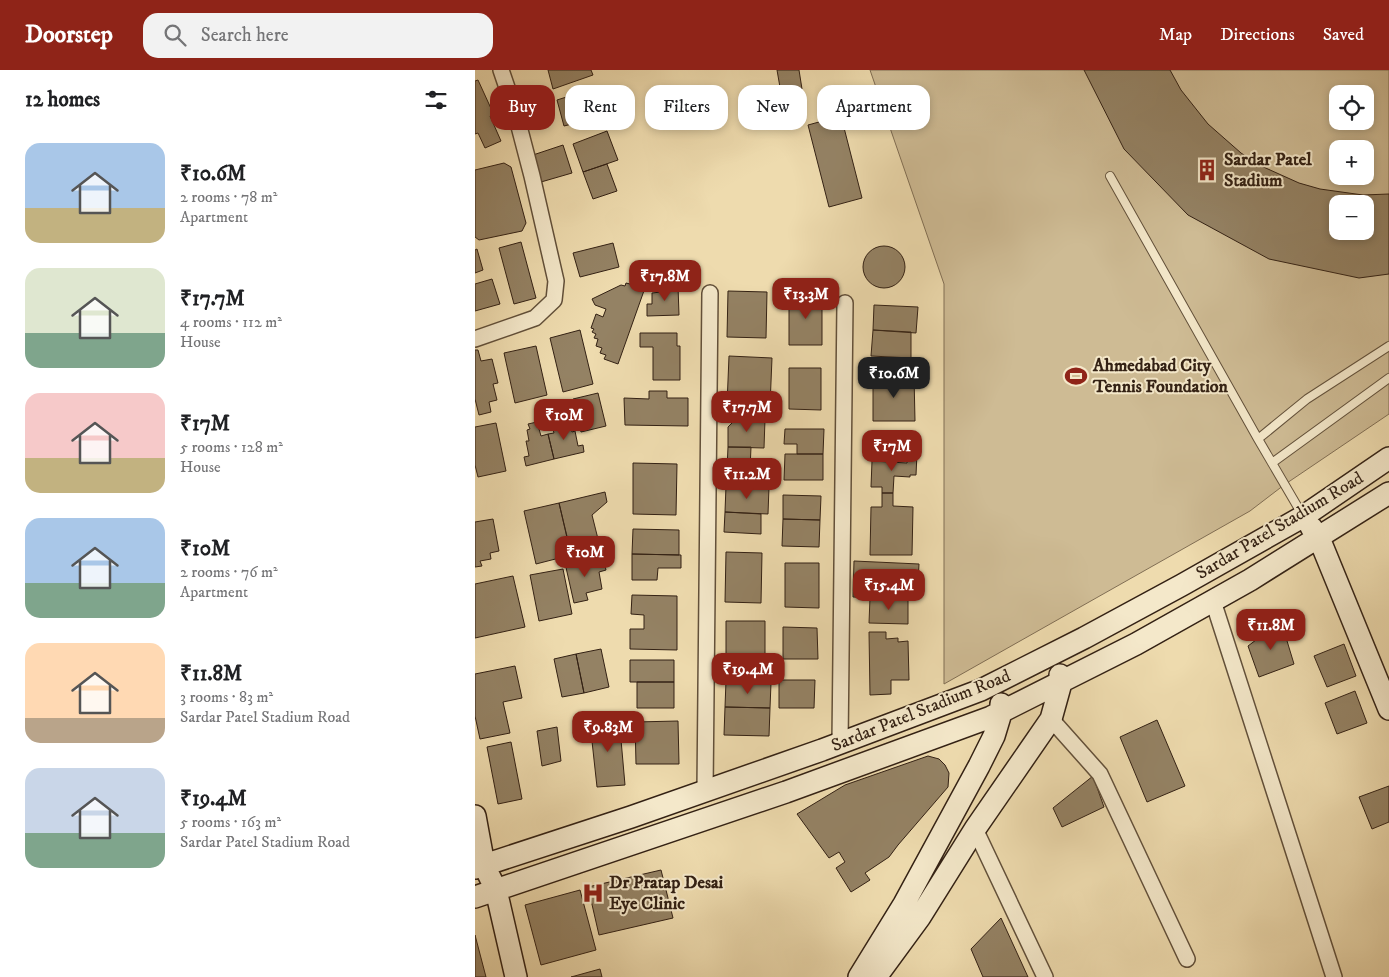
<!DOCTYPE html>
<meta charset="utf-8">
<style>
body{margin:0;font-family:"IM FELL DW Pica",serif;background:#f2f2f2;color:#202124;height:100vh;display:flex;flex-direction:column;font-size:19px;white-space:nowrap}
*{box-sizing:border-box;margin:0}
p{font-size:16px;color:#757577}
.icon{flex:none;width:28px;height:28px;fill:none;stroke:currentColor;stroke-width:2;stroke-linecap:round;stroke-linejoin:round}
.map{position:relative;flex:1;overflow:hidden}
.drawer{display:flex;flex-direction:column;background:#fff;width:475px}
.drawer>*{flex:none}
.guide{position:absolute;left:15px;top:15px;width:475px;height:45px;display:flex;gap:10px}
.buttons{position:absolute;left:854px;top:15px;display:grid;gap:10px}
.buttons a{display:grid;place-items:center;width:45px;height:45px;border-radius:10px;background:#fff;box-shadow:0 2px 8px #0003;font-size:25px}
.price{position:absolute;translate:-50% -42px;padding:0 11px;border-radius:10px;background:#8f2418;color:#fff;font-size:16px;line-height:32px;filter:drop-shadow(0 1px 2px #0008)}
.price::after{content:'';position:absolute;left:50%;top:30px;width:15px;height:11px;margin-left:-8px;background:inherit;clip-path:polygon(0 0,100% 0,50% 100%)}
.price.active{background:#222;color:#fff}
ul{padding:0;list-style:none}
li{display:flex;align-items:center;gap:15px;height:125px;padding:0 25px}
li span{display:grid;place-items:center;flex:none;width:140px;height:100px;border-radius:15px;color:#555}
li>.icon{margin-inline-start:auto}
span .icon{width:60px;height:60px;fill:#fffc;stroke-width:1}
li b{font-size:21px}
h2{display:flex;justify-content:space-between;align-items:center;height:60px;padding:0 25px;font-size:21px}
.tag{padding:0 18px;border-radius:15px;background:#fff;box-shadow:0 2px 8px #0003;font-size:18px;line-height:45px}
.tag.active{background:#8f2418;color:#fff}
header{display:flex;align-items:center;gap:30px;box-sizing:border-box;height:70px;padding:0 25px;background:#8f2418;color:#fff}
header strong{font-size:24px}
nav{display:flex;gap:28px;margin-inline-start:auto;font-size:18px}
.search{width:350px;height:45px;background:#f2f2f2;display:flex;align-items:center;gap:12px;box-sizing:border-box;padding:0 18px;border-radius:15px;color:#757577;font-size:19px}
main{display:flex;flex:1;min-height:0}
.map>svg:first-child{display:block}
</style>
<header>
<strong>Doorstep</strong>
<div class="search"><svg class="icon" aria-label="search" viewBox="0 0 24 24"><circle cx="10" cy="10" r="6"/><path d="M15 15l6 6"/></svg>Search here</div>
<nav><a>Map</a><a>Directions</a><a>Saved</a></nav>
</header>
<main>
<section class="drawer">
<h2>12 homes<svg class="icon" aria-label="filters" viewBox="0 0 24 24"><path d="M4 7h16M4 17h16"/><circle cx="9" cy="7" r="2"/><circle cx="15" cy="17" r="2"/></svg></h2>
<ul>
<li><span style="background:linear-gradient(#a9c7e8 65%,#c2b280 0)"><svg class="icon" aria-label="home" viewBox="0 0 24 24"><path d="M3 11l9-7 9 7M6 9v11h12V9"/></svg></span><div><b>₹10.6M</b><p>2 rooms · 78 m²</p><p>Apartment</p></div></li>
<li><span style="background:linear-gradient(#dfe7d0 65%,#7fa58c 0)"><svg class="icon" aria-label="home" viewBox="0 0 24 24"><path d="M3 11l9-7 9 7M6 9v11h12V9"/></svg></span><div><b>₹17.7M</b><p>4 rooms · 112 m²</p><p>House</p></div></li>
<li><span style="background:linear-gradient(#f6c9c9 65%,#c2b280 0)"><svg class="icon" aria-label="home" viewBox="0 0 24 24"><path d="M3 11l9-7 9 7M6 9v11h12V9"/></svg></span><div><b>₹17M</b><p>5 rooms · 128 m²</p><p>House</p></div></li>
<li><span style="background:linear-gradient(#a9c7e8 65%,#7fa58c 0)"><svg class="icon" aria-label="home" viewBox="0 0 24 24"><path d="M3 11l9-7 9 7M6 9v11h12V9"/></svg></span><div><b>₹10M</b><p>2 rooms · 76 m²</p><p>Apartment</p></div></li>
<li><span style="background:linear-gradient(#ffd9b3 75%,#b9a48a 0)"><svg class="icon" aria-label="home" viewBox="0 0 24 24"><path d="M3 11l9-7 9 7M6 9v11h12V9"/></svg></span><div><b>₹11.8M</b><p>3 rooms · 83 m²</p><p>Sardar Patel Stadium Road</p></div></li>
<li><span style="background:linear-gradient(#c9d6e8 65%,#7fa58c 0)"><svg class="icon" aria-label="home" viewBox="0 0 24 24"><path d="M3 11l9-7 9 7M6 9v11h12V9"/></svg></span><div><b>₹19.4M</b><p>5 rooms · 163 m²</p><p>Sardar Patel Stadium Road</p></div></li>
</ul>
</section>
<div class="map">
<svg width="914" height="907" viewBox="0 0 914 907">
<rect width="100%" height="100%" fill="#eedbae"/>
<filter id="stains"><feTurbulence type="fractalNoise" baseFrequency=".004" numOctaves="4"/><feColorMatrix values="0 0 0 0 .2 0 0 0 0 .09 0 0 0 0 .02 0 0 0 .5 -.17"/></filter>
<radialGradient id="worn" r=".72"><stop offset=".6" stop-color="#630" stop-opacity="0"/><stop offset="1" stop-color="#630" stop-opacity=".3"/></radialGradient>
<path fill="#cebb94" stroke="#806e54" fill-rule="evenodd" d="M395 0H914V344L809 415 775 441 469 614V214ZM862 24H890V51H862ZM862 79H890V106H862ZM862 134H890V161H862Z"/>
<path fill="#948264" stroke="#332114" fill-rule="evenodd" d="M73 0H116L118 5 78 19Z
M302 0H324L327 19 306 23Z
M609 0H695L706 20 733 54 766 83 784 95 824 113 845 119 888 125 914 124V204L884 208 794 189 713 145 649 79ZM862 134H890V161H862Z
M3 10 19 45 15 46 26 71 10 78 3 63 0 64V11Z
M120 18 129 46 89 56 82 30Z
M366 46 387 128 354 137 333 55Z
M132 61 143 90 108 102 98 74Z
M88 75 97 103 66 112 58 85Z
M29 93 36 97 51 153 47 161 4 170 0 167V100Z
M132 94 142 121 118 129 108 102Z
M46 172 61 228 39 234 24 178Z
M138 173 144 197 105 207 98 183Z
M388 197a21 21 0 1 1 42 0a21 21 0 1 1-42 0Z
M2 179 8 200 0 203V180Z
M17 209 25 234 0 241V214Z
M160 211 171 215 143 294 129 289 131 285 125 283 127 278 121 276 123 269 119 268 121 264 117 262 119 259 116 258 121 244 128 247 131 239 120 235 117 229 146 215 150 216 151 213 159 215Z
M185 216H203L204 245 172 246V234H177V223L186 222Z
M253 221 292 222 291 268 252 267Z
M314 225H347V275H314Z
M399 235 443 237 441 263 398 260Z
M105 260 118 314 88 322 75 268Z
M398 260 436 262V288L396 286Z
M165 263H202V276H205V310H178V277H165Z
M61 276 72 325 40 333 29 283Z
M0 280H3L6 291 17 289 23 313 18 314 22 330 14 332 16 342 4 345 0 329Z
M254 286 297 288 295 336 252 335Z
M314 298H346V340L314 339Z
M398 306H439L440 351H398Z
M174 321H192V328H213V356L150 355 149 328 174 329Z
M123 323 131 356 106 362 98 329Z
M262 348 290 349 289 378 253 377V357Z
M62 352 66 366 73 364 79 389 51 396 49 387 54 386 51 371H54L52 360 55 359 53 354Z
M94 352 97 362 100 361 103 376 108 375 109 382 79 389 73 364 79 363 77 356Z
M21 353 31 401 3 407 0 395V357Z
M310 359H349L348 384H322V374H309Z
M253 377H276L275 400 252 399Z
M433 383H442L441 405H435V407L419 406 418 423H407V417H396L397 391 432 393Z
M310 384H348V410H309Z
M158 393 202 394 201 445 158 444Z
M251 416 294 417 293 444 250 442Z
M130 422 132 432 117 445 124 473 95 479 84 433Z
M407 423H418V436L438 437 437 485H395L396 437H407Z
M308 425 346 426 345 450 308 449Z
M84 433 96 485 61 494 49 441Z
M250 442 286 444V464L249 462Z
M18 449 24 481 15 483 16 489 5 491 7 496 0 497V452Z
M308 449 345 450 344 477 307 476Z
M158 459 204 460V485L157 484Z
M251 482 287 483 286 533 250 532Z
M157 484 206 485V498H183L182 510H157Z
M128 488 131 500 124 502 127 519 111 523 113 530 99 533 90 493 100 491V495Z
M379 491 444 494 442 529 378 527Z
M310 493H344V538L310 537Z
M88 499 97 544 64 551 55 505Z
M38 506 50 557 0 568V514Z
M157 525 202 526V580L155 579V559H169V545L156 544Z
M395 528 433 529V554L394 553Z
M251 551H290V586H251Z
M806 551 819 594 784 607 773 576Z
M308 557 342 558 343 589H308Z
M394 562H411V569L423 568V572L433 571 434 610H416V624L395 625Z
M869 574 881 606 852 617 839 586Z
M126 579 134 617 109 623 101 584Z
M101 584 109 623 87 627 79 589Z
M155 590H199V612H155Z
M40 596 47 628 28 632 35 663 5 669 0 646V604Z
M304 610H340L339 638H304Z
M251 611 296 613 295 638 250 637Z
M162 612H199V638H162Z
M880 621 892 653 862 664 850 633Z
M250 637 295 638 294 666 249 665Z
M144 647 150 715 122 717 115 653Z
M682 650 710 716 672 732 645 667Z
M203 651 204 694H161L160 652Z
M82 657 86 691 67 696 62 661Z
M36 672 47 729 23 734 12 677Z
M453 686 464 689 470 695 474 703 473 717 423 775 414 787 390 803 395 810 376 822 361 798 370 792 364 782 354 788 322 744 370 715Z
M618 706 629 737 587 757 578 738Z
M914 716V752L897 759 884 727Z
M186 800 198 848 124 865 113 817Z
M105 820 121 880 66 895 50 835Z
M526 848 553 907H508L496 879Z
M0 865 11 907H0Z
M125 899 127 907H96Z"/>
<g fill="none" stroke-linecap="round" stroke-linejoin="round">
<g stroke="#62503a" stroke-width="10">
<path id="lane" d="M635 106 783 369 828 446
M783 369 832 329 914 276
M797 393 914 308"/>
</g>
<g stroke="#62503a" stroke-width="18">
<path id="street" d="M0 269 60 248 79 230 81 211 57 106 40 41 26 0
M738 531 859 907
M576 649 625 704 712 889
M365 673 370 233
M230 721 235 223
M500 759 570 907"/>
</g>
<g stroke="#332114" stroke-width="24">
<path id="secondary" d="M836 457 844 468 914 639
M0 746 9 795 21 820 41 907
M0 798 156 747 347 680 506 620 609 568 707 515 829 446 914 388
M0 827 311 722 516 647 661 574 775 510 914 423
M384 907 429 834 504 696 519 666 526 643V634
M401 907 445 847 500 759 576 649 586 613 585 605"/>
</g>
<use href="#lane" stroke="#f4e8ca" stroke-width="8"/>
<use href="#street" stroke="#f4e8ca" stroke-width="15"/>
<use href="#secondary" stroke="#f4e8ca" stroke-width="21"/>
</g>
<defs>
<g id="building-bare" transform="scale(1.725)"><path d="M-4-6H4V6H1V3H-1V6H-4ZM-2.5-4.3h1.7v1.8h-1.7ZM.8-4.3h1.7v1.8H.8ZM-2.5-1h1.7V.8h-1.7ZM.8-1h1.7V.8H.8Z" fill="#8f2418" stroke="#f4e8ca" stroke-width="2.5" paint-order="stroke"/></g>
<g id="stadium-bare" transform="scale(1.725)"><path d="M0-5a6.5 5 0 1 0 0 10a6.5 5 0 1 0 0-10ZM-3.5-1.8h7v3.6h-7Z" fill="#8f2418" stroke="#f4e8ca" stroke-width="2.5" paint-order="stroke"/></g>
<g id="hospital-bare" transform="scale(1.725)"><path d="M-5-5h3v3.5h4V-5h3V5h-3V1.5h-4V5h-3Z" fill="#8f2418" stroke="#f4e8ca" stroke-width="2.5" paint-order="stroke"/></g>
</defs>
<g fill-rule="evenodd">
<use href="#building-bare" x="732" y="100"/>
<use href="#stadium-bare" x="601" y="306"/>
<use href="#hospital-bare" x="118" y="823"/>
</g>
<g text-anchor="middle" dominant-baseline="central" stroke-width="4" stroke-linejoin="round" paint-order="stroke">
<g font-size="18" font-weight="bold" fill="#332114" stroke="#f4e8ca" text-anchor="start">
<text x="749" y="90">Sardar Patel<tspan x="749" dy="21">Stadium</tspan></text>
<text x="618" y="296">Ahmedabad City<tspan x="618" dy="21">Tennis Foundation</tspan></text>
<text x="134" y="813">Dr Pratap Desai<tspan x="134" dy="21">Eye Clinic</tspan></text>
</g>
<g font-size="18" fill="#332114" stroke="#f4e8ca">
<text transform="translate(805 456) rotate(-31)">Sardar Patel Stadium Road</text>
<text transform="translate(446 641) rotate(-22)">Sardar Patel Stadium Road</text>
</g>
</g>
<rect width="100%" height="100%" filter="url(#stains)"/>
<rect width="100%" height="100%" fill="url(#worn)"/>
</svg>
<div class="buttons">
<a><svg class="icon" aria-label="locate" viewBox="0 0 24 24"><circle cx="12" cy="12" r="6"/><path d="M12 2v4M12 18v4M2 12h4M18 12h4"/></svg></a>
<a>+</a>
<a>−</a>
</div>
<b class="price" style="left:190px;top:232px">₹17.8M</b>
<b class="price" style="left:331px;top:250px">₹13.3M</b>
<b class="price active" style="left:419px;top:329px">₹10.6M</b>
<b class="price" style="left:272px;top:363px">₹17.7M</b>
<b class="price" style="left:89px;top:371px">₹10M</b>
<b class="price" style="left:417px;top:402px">₹17M</b>
<b class="price" style="left:272px;top:430px">₹11.2M</b>
<b class="price" style="left:110px;top:508px">₹10M</b>
<b class="price" style="left:414px;top:541px">₹15.4M</b>
<b class="price" style="left:796px;top:581px">₹11.8M</b>
<b class="price" style="left:273px;top:625px">₹19.4M</b>
<b class="price" style="left:133px;top:683px">₹9.83M</b>
<div class="guide">
<a class="tag active">Buy</a>
<a class="tag">Rent</a>
<a class="tag">Filters</a>
<a class="tag">New</a>
<a class="tag">Apartment</a>
</div>
</div>
</main>
